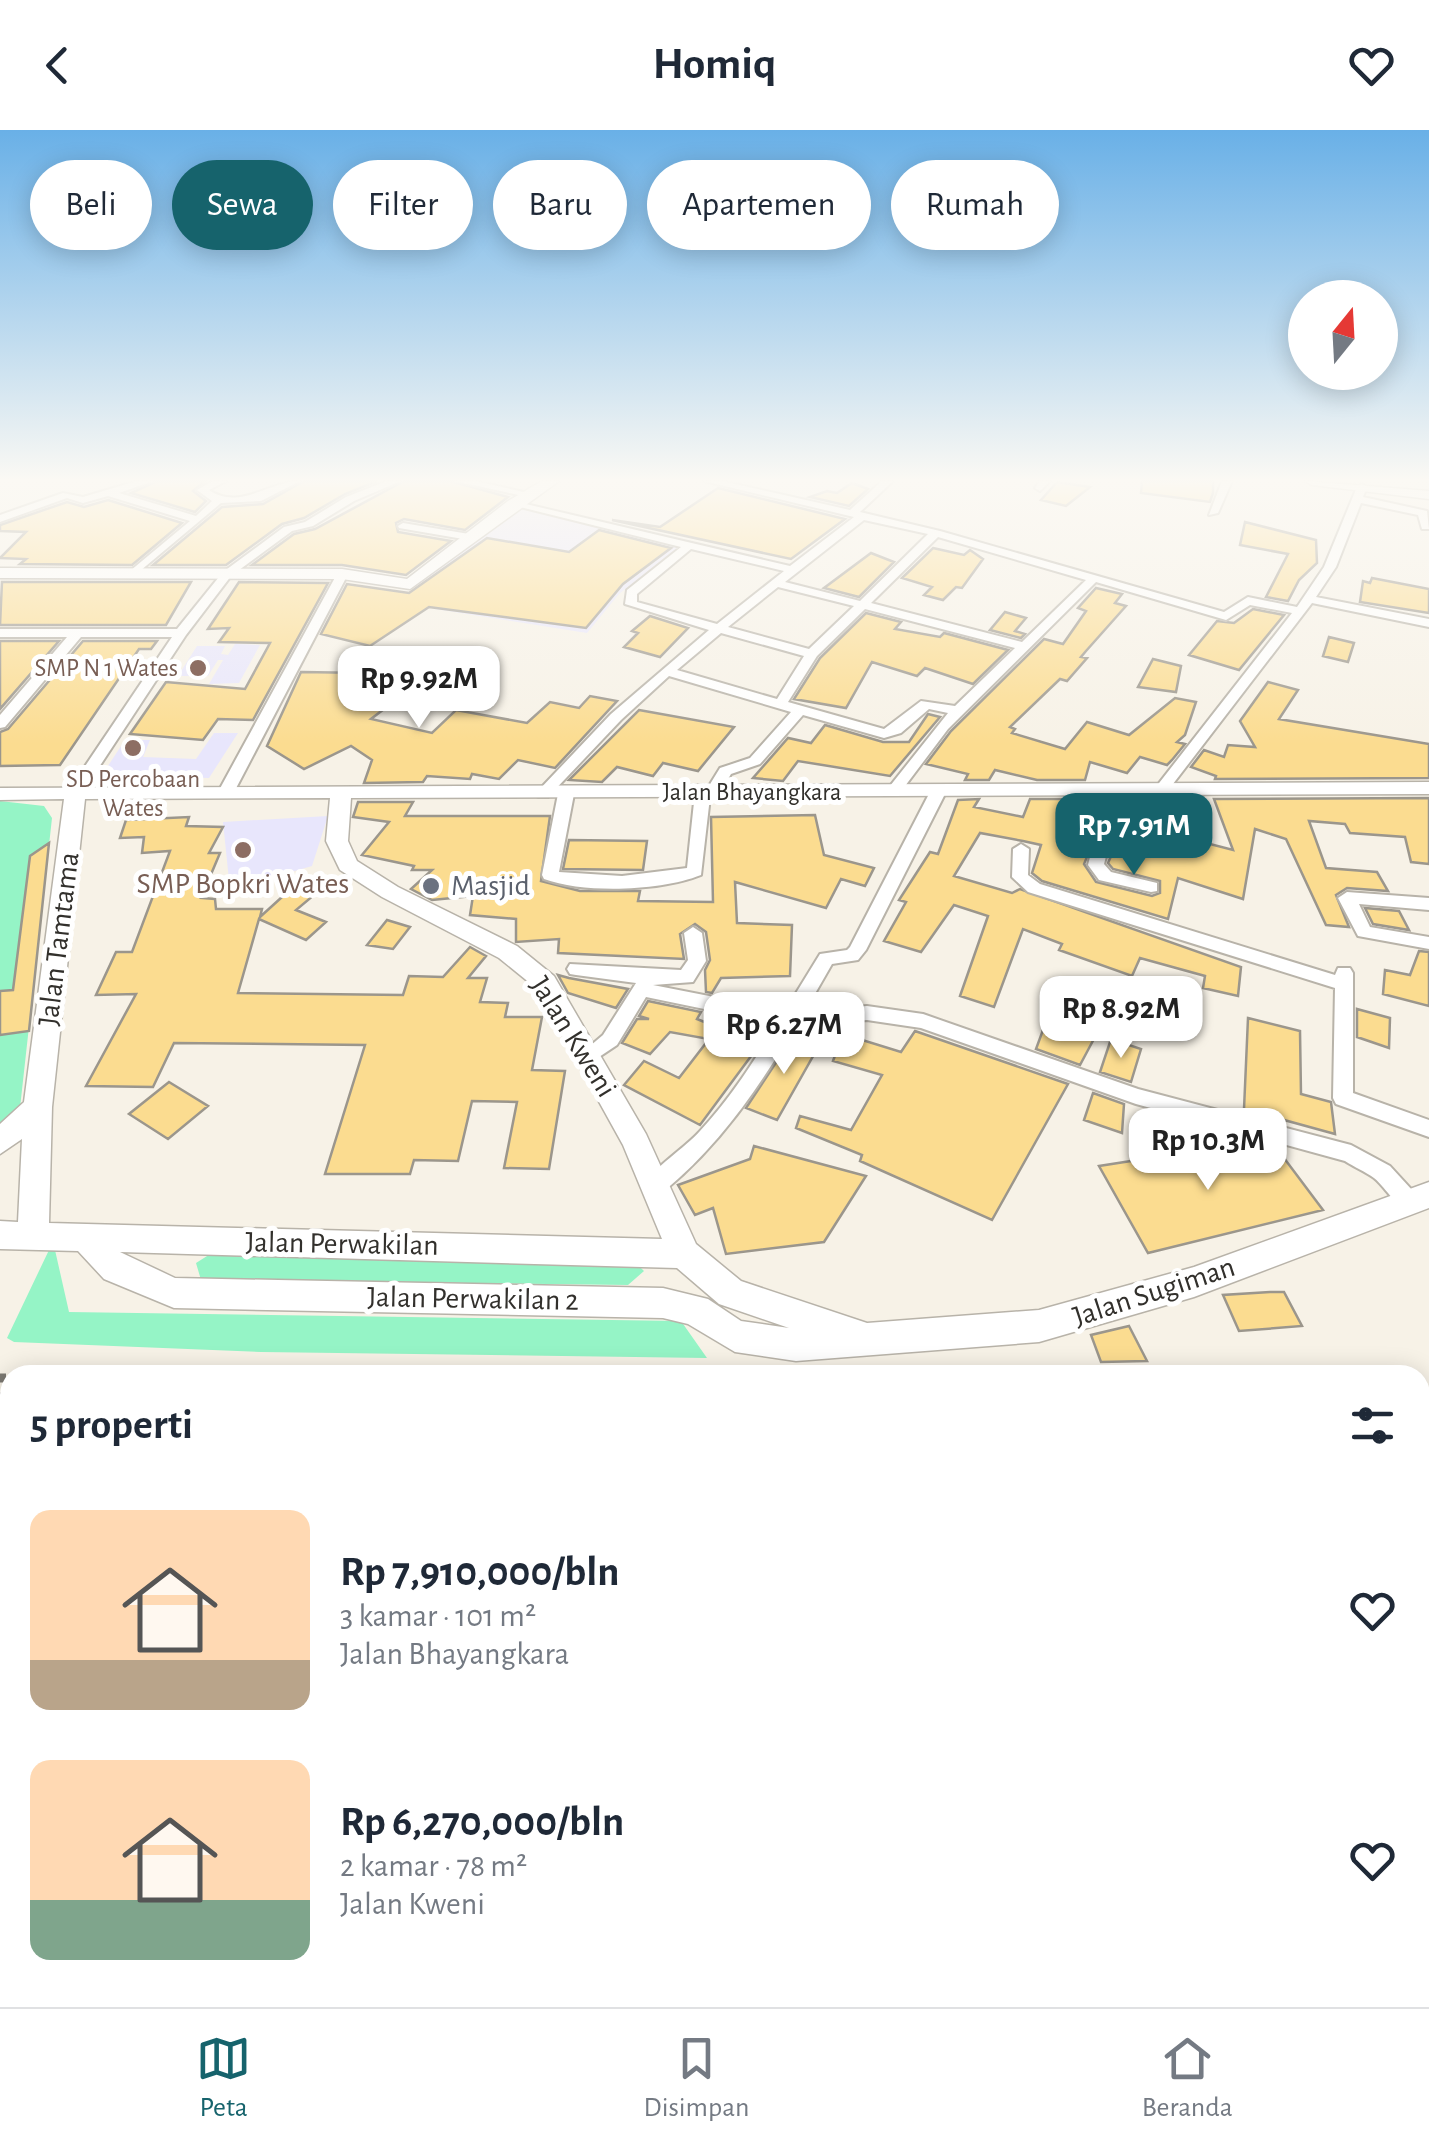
<!DOCTYPE html>
<html lang="id">
<meta charset="utf-8">
<style>
body{margin:0;font-family:"Alegreya Sans",sans-serif;background:#f2f2f3;color:#1f2937;height:100vh;display:flex;flex-direction:column;font-size:38px;white-space:nowrap}
*{box-sizing:border-box;margin:0}
p{font-size:32px;color:#747a83}
.icon{flex:none;width:55px;height:55px;fill:none;stroke:currentColor;stroke-width:2;stroke-linecap:round;stroke-linejoin:round}
.map{position:relative;flex:1;overflow:hidden}
.drawer{position:absolute;left:0px;top:1235px;width:1430px;height:642px;display:flex;flex-direction:column;background:#fff;border-radius:30px 30px 0 0;box-shadow:0 5px 25px #0003}
.drawer>*{flex:none}
.banner{position:absolute;left:30px;top:30px;width:1370px;height:90px;display:flex;gap:20px}
.needle{width:65px;rotate:18deg}
.controls{position:absolute;left:1288px;top:150px;display:grid;gap:20px}
.controls a{display:grid;place-items:center;width:110px;height:110px;border-radius:50%;background:#fff;box-shadow:0 5px 25px #0003;font-size:50px}
.price{position:absolute;translate:-50% -85px;padding:0 22px;border-radius:20px;background:#fff;color:#222;font-size:32px;line-height:65px;filter:drop-shadow(0 2px 5px #0008)}
.price::after{content:'';position:absolute;left:50%;top:60px;width:30px;height:22px;margin-left:-15px;background:inherit;clip-path:polygon(0 0,100% 0,50% 100%)}
.price.current{background:#16636c;color:#fff}
ul{padding:0;list-style:none}
li{display:flex;align-items:center;gap:30px;height:250px;padding:0 30px}
li span{display:grid;place-items:center;flex:none;width:280px;height:200px;border-radius:20px;color:#555}
li>.icon{margin-inline-start:auto}
span .icon{width:120px;height:120px;fill:#fffc;stroke-width:1}
li b{font-size:42px}
h2{display:flex;justify-content:space-between;align-items:center;height:120px;padding:0 30px;font-size:42px}
.chip{padding:0 35px;border-radius:45px;background:#fff;box-shadow:0 5px 25px #0003;font-size:35px;line-height:90px}
.chip.current{background:#16636c;color:#fff}
header{display:flex;justify-content:space-between;align-items:center;height:130px;padding:0 30px;background:#fff;font-size:45px;font-weight:700}
.tabs{display:flex;justify-content:space-around;align-items:center;height:140px;border-top:2px solid #e0e1e3;background:#fff;font-size:28px;color:#747a83}
.tabs a{display:grid;justify-items:center;gap:5px}
.tabs .current{color:#16636c}
.map>svg:first-child{display:block}
</style>
<header><svg class="icon" aria-label="back" viewBox="0 0 24 24"><path d="M15 5l-7 7 7 7"/></svg>Homiq<svg class="icon" aria-label="heart" viewBox="0 0 24 24"><path d="M12 20l-8-8c-3-5 5-10 8-4 3-6 11-1 8 4z"/></svg></header>
<div class="map">
<svg width="1429" height="1877" viewBox="0 0 1429 1877">
<rect width="100%" height="100%" fill="#f7f2e7"/>
<path fill="#e8e6fc" d="M513 376 681 415 619 464 587 503 435 479 445 469 414 461 419 448Z
M235 514 260 515 239 553 209 554 223 530H218L208 546H178L197 516H225L221 524 228 525Z
M214 603H238L209 648 102 645 125 610H150L143 627 196 629Z
M328 686 312 736 230 760 223 692Z"/>
<path fill="#95f4c6" d="M0 671 44 676 52 688 20 978 0 994Z
M49 1120H55L69 1182 681 1191 707 1228 261 1222 14 1212 7 1208Z
M215 1121 632 1129 644 1141 628 1155 201 1150 196 1133Z"/>
<path fill="#fbdc90" stroke="#9b968c" stroke-width="2.5" d="M157 351H205L193 361 206 371 195 382 131 363Z
M304 351H377L345 364 304 388 282 394 226 435H153L222 377 263 374Z
M404 351H450L508 367 465 400 404 389 396 393 398 402 451 411 406 445 342 435H252L294 404 315 399Z
M1142 351H1213V363L1210 372 1141 363Z
M1057 352 1090 357 1066 376 1041 370Z
M852 353 868 359 849 376 810 367 827 361 837 363Z
M718 358 845 389 791 429 612 390 660 397Z
M108 370 182 393 132 435 20 434 26 429 0 428 26 402 0 401V395L67 372 84 377Z
M1245 392 1316 410 1317 433 1299 450 1288 471 1266 467 1288 424 1240 415Z
M599 400 671 418 623 454 586 498 429 477 370 516 321 504 347 454 409 463 487 408 569 422Z
M933 418 964 425 970 420 983 429 962 458 956 457 943 470 924 465 932 457 902 448Z
M871 423 894 432 859 467 824 458Z
M1372 448 1429 459V483L1360 472 1363 451 1370 453Z
M2 452H191L166 495H0Z
M239 452 328 453 253 590 218 589 203 610 130 604 166 552 245 559 270 513 219 512 229 498 208 499Z
M1096 458 1122 464 1115 473 1126 476 1086 521 1081 527 1087 528 1067 551 1060 549 1010 597 1015 599 1012 603 1065 619 1087 592 1129 605 1175 568 1196 572 1185 605 1177 612 1185 614 1172 630 1167 635 1140 627 1127 643 1090 632 1085 650H1037L995 640 989 650H965L968 644 926 634 951 601 1044 509 1063 514 1086 481 1078 478Z
M1253 479 1284 485 1239 540 1189 525 1217 491 1234 493Z
M1005 482 1026 488 1015 501 1025 504 1021 508 990 500Z
M866 483 901 492 895 499 940 507 944 503 1008 520 973 554 925 538 917 546 872 532 846 578 794 569 820 528Z
M650 486 688 498 660 527 624 517 638 503 632 501Z
M1329 507 1354 513 1348 532 1323 526Z
M0 511H59L0 579Z
M83 511H157L151 519H139L60 635 0 636V602L8 599Z
M1153 529 1181 536 1176 562 1138 557Z
M301 542 430 544 371 589 432 603 456 580 527 593 550 572 579 578 590 566 617 571 555 638 518 630 499 649 472 644 470 649 427 646 423 652 364 653 372 630 351 616 304 639 267 616Z
M1268 552 1298 560 1279 589 1429 614V648L1215 649 1216 646 1191 637 1204 620 1224 627 1228 615 1255 617 1240 591Z
M639 580 734 597 698 641 663 633 653 646 617 637 602 652 569 650Z
M928 584 940 587 890 646 798 631 783 651 753 648 788 608 811 613 825 595 883 612H909Z
M1429 668V734L1411 732 1405 707 1350 703 1345 694 1309 691 1326 738 1377 742 1388 761 1347 758 1336 765 1349 797 1326 795 1286 709 1255 699 1243 769 1178 748 1168 789 1042 751 1032 743 1041 715 1023 711 980 703 954 746 1012 763 1020 759 1241 837 1238 866 1203 858 1205 846 1140 828 1132 846 1059 820 1062 814 1023 799 994 877 960 866 988 786 954 775 921 822 884 811 906 772 899 770 930 722 938 724 958 670 979 669 974 677 1023 687 1030 669H1079L1077 676 1105 684 1084 734 1096 752 1152 766 1160 763V751L1113 739 1108 733 1134 674 1162 681 1156 700 1233 720 1214 669Z
M358 672H413L405 686H550L541 751 580 761H640L638 771 713 772 711 687 815 685 824 725 874 738 865 756 841 749 826 778 735 752 737 793 792 795 790 846 721 848 712 863 706 862 705 840 710 830 706 802 695 794 680 804 684 829 558 823 559 809 516 812V789L470 785 473 766 432 770 411 759 432 740H412L414 736 362 725 389 692 353 687Z
M189 687 186 696 223 697 209 723H220L201 768 215 769 216 779H262L260 787 293 757 314 765 296 780 326 792 306 810 259 789 238 863 403 865 409 846 443 847 470 817 486 826 468 848H487L480 872 508 873 505 887H542L532 940 565 941 549 1039 504 1038 517 972 472 971 458 1031 414 1030 410 1044H325L365 915 174 913 153 957 86 956 136 864 96 865 116 822H132L170 721 142 723 144 707 120 708 126 690Z
M569 710 647 711 643 740 563 739Z
M49 713 29 901 0 905V861L13 860 30 726Z
M1365 778 1399 781 1409 800 1373 794Z
M387 790 410 797 393 819 367 815Z
M1419 821 1429 822V876L1383 864 1385 840 1410 845Z
M558 845 569 848 628 859 616 878 568 863Z
M648 871 701 882 697 889 760 914 700 995 624 955 644 931 679 948 709 909 670 902 650 924 622 913 637 889H649L639 886Z
M1357 879 1390 888 1389 918 1357 907Z
M1248 888 1300 901 1301 964 1331 972 1335 1004 1244 979Z
M1047 889 1096 905 1080 935 1036 919Z
M797 901 821 912 777 990 746 978Z
M915 901 1068 954 992 1090 860 1031 862 1025 796 998 800 986 851 1000 882 945 833 931 843 904 901 922Z
M1111 909 1141 919 1131 952 1100 942Z
M169 952 208 976 168 1009 129 984Z
M1093 963 1124 974 1122 1003 1084 990Z
M1259 1011 1275 1016 1323 1080 1148 1123 1099 1036Z
M754 1016 866 1046 824 1112 726 1124 713 1078 695 1085 678 1055 750 1029Z
M1270 1162H1284L1302 1196 1239 1201 1223 1165Z
M1129 1196 1147 1231 1101 1232 1091 1205Z"/>
<g fill="none" stroke-linecap="round" stroke-linejoin="round">
<g stroke="#b8b3a9" stroke-width="4">
<path id="street" d="M137 351H153L119 363 196 386 212 371 197 360 213 351H226L209 360C240 381 269 351 300 351L261 371 221 373 134 446 130 445V441L190 391 108 366 83 373 67 368 0 392V385L63 363 83 367Z
M387 351H401L354 371 313 396 292 401 231 446 186 505 80 666H70L67 663 172 507H81L5 597 0 598V585L67 507H0V499H177L223 442 284 397 305 392 346 367Z
M454 351H475L533 364 528 367Z
M704 351H722L850 380 882 351H893L860 382 940 401 1224 482 1248 467 1297 477 1324 437 1357 357 1362 354 1367 357 1363 367 1427 381 1429 399H1422L1418 385 1361 373 1336 437 1316 467 1429 489V497L1312 473 1166 663 1161 665 1153 660 1156 657 1292 483 1250 475 1226 490 1096 452 948 599 899 664H889L886 661 948 583 929 579 901 603 884 608 803 585 760 634 731 644 718 666 710 667 701 745C661 761 585 764 544 749L542 745 558 664 566 659 574 664 559 742 622 746 687 738 695 663 707 659 720 638 750 628 791 582 669 546 621 590 548 667H538V661L611 584 709 500 625 474 627 460 681 417 508 374 513 371 790 436 854 387ZM864 390 928 404 860 471 785 452ZM938 407 1086 450 1022 512 871 473ZM691 419 784 441 717 494 637 472V464ZM778 457 854 476 809 519 728 497ZM865 479 1015 518 955 576 921 571 884 599 788 572 817 526ZM721 503 804 526 777 569 677 540Z
M1040 351H1050L1040 361 1035 358Z
M1222 351H1232L1218 383 1209 385Z
M403 393 469 404 474 407 469 410 399 398 398 396Z
M338 442 348 444 233 664 230 667H220L217 664Z
M1129 656 1137 661 1109 715 1104 734 1111 742 1157 753V761L1151 762 1099 750 1088 735 1093 715 1121 661Z
M938 657 946 662 866 820 858 830 832 834 805 881 867 876 923 884 1138 959 1351 1015 1390 1036 1423 1072 1420 1079C1399 1086 1389 1060 1374 1048 1366 1042 1354 1037 1345 1031L1136 974 921 898 867 890 796 895C759 958 720 1015 663 1062L655 1064 647 1062 644 1055C654 1037 685 1018 700 1001 730 969 754 931 777 894L646 867 617 915 587 935 577 927 603 905 636 853 576 845 570 844 567 839 570 834 681 840 688 830 684 803 693 797 702 803 706 831 693 852 653 855 785 881 820 824 847 820 850 817 930 662Z
M1021 714 1029 719 1028 745 1040 754 1335 845 1338 838H1350L1353 843V963L1429 990V1007L1336 974 1333 968 1335 858 1028 762 1012 747 1013 719Z
M1347 762 1429 768V780L1359 774 1370 797 1429 807V819L1358 806 1338 768Z
M0 1297H10V1323H0Z
M1420 1618 1429 1622V1698L1420 1695Z
M135 1868H175L179 1877H139Z"/>
</g>
<g stroke="#b8b3a9" stroke-width="3">
<path id="secondary" d="M542 351H559L410 459 342 449 0 448V438L342 439 407 449 508 371Z
M1305 351 1429 361V369L1312 355Z
M1429 652V664L351 668 348 711 357 731 398 757 517 816 554 846 646 1004 696 1114 741 1151 867 1193 1039 1180 1194 1137 1429 1052V1078L1194 1167 1039 1212 796 1231 735 1222 688 1194 663 1188 174 1178 104 1149 78 1121 0 1119V1091L18 1092 22 1009 0 1024V994L24 972 64 669 0 670V658ZM330 668 326 711 340 740 382 767 499 828 536 858 623 1015 662 1109 49 1093 52 977 85 669ZM120 1122 677 1138 719 1174 789 1198 741 1191 708 1169 663 1158 175 1148Z
M1420 1355 1429 1356V1394L1420 1393Z
M10 1782V1833L0 1837V1786Z
M894 1868H944L943 1877H893Z"/>
</g>
<use href="#street" fill="#fff" fill-rule="evenodd"/>
<use href="#secondary" fill="#fff" fill-rule="evenodd"/>
<path stroke="#7c7972" stroke-width="9" stroke-dasharray="6 12" stroke-linecap="butt" d="M0 1248H10
M0 1267H10
M1420 1273 1429 1274
M1420 1301H1429"/>
</g>
<linearGradient id="sky" x2="0" y2="1"><stop stop-color="#69b0e7"/><stop offset="0.57" stop-color="#fbf9f4"/><stop offset="1" stop-color="#fbf9f4" stop-opacity="0"/></linearGradient>
<rect width="1429" height="614" fill="url(#sky)"/>
<g fill="#8d6e63" stroke="#fff" stroke-width="4">
<circle cx="198" cy="538" r="10"/>
<circle cx="133" cy="618" r="10"/>
<circle cx="243" cy="720" r="10"/>
</g>
<circle fill="#6b7280" stroke="#fff" stroke-width="4" cx="431" cy="756" r="10"/>
<g text-anchor="middle" dominant-baseline="central" stroke-width="10" stroke-linejoin="round" paint-order="stroke">
<g font-size="25" fill="#785e54" stroke="#fff" text-anchor="end">
<text x="178" y="538">SMP N 1 Wates</text>
<text x="133" y="649" text-anchor="middle">SD Percobaan<tspan x="133" dy="29">Wates</tspan></text>
</g>
<g font-size="25" fill="#32302c" stroke="#fff">
<text x="752" y="662">Jalan Bhayangkara</text>
</g>
<g font-size="30" fill="#785e54" stroke="#fff">
<text x="243" y="754">SMP Bopkri Wates</text>
</g>
<g font-size="30" fill="#5b616d" stroke="#fff" text-anchor="start">
<text x="451" y="756">Masjid</text>
</g>
<g font-size="30" fill="#32302c" stroke="#fff">
<text transform="translate(59 809) rotate(-83)">Jalan Tamtama</text>
<text transform="translate(573 907) rotate(58)">Jalan Kweni</text>
<text transform="translate(342 1114) rotate(1)">Jalan Perwakilan</text>
<text transform="translate(1154 1162) rotate(-18)">Jalan Sugiman</text>
<text transform="translate(473 1169) rotate(1)">Jalan Perwakilan 2</text>
</g>
</g>
</svg>
<div class="controls">
<a><svg class="needle" viewBox="-14 -14 28 28"><path d="M0-13l5 13h-10z" fill="#e53935"/><path d="M0 13l5-13h-10z" fill="#747a83"/></svg></a>
</div>
<b class="price" style="left:419px;top:601px">Rp 9.92M</b>
<b class="price current" style="left:1134px;top:748px">Rp 7.91M</b>
<b class="price" style="left:1121px;top:931px">Rp 8.92M</b>
<b class="price" style="left:784px;top:947px">Rp 6.27M</b>
<b class="price" style="left:1208px;top:1063px">Rp 10.3M</b>
<div class="banner">
<a class="chip">Beli</a>
<a class="chip current">Sewa</a>
<a class="chip">Filter</a>
<a class="chip">Baru</a>
<a class="chip">Apartemen</a>
<a class="chip">Rumah</a>
</div>
<section class="drawer">
<h2>5 properti<svg class="icon" aria-label="filters" viewBox="0 0 24 24"><path d="M4 7h16M4 17h16"/><circle cx="9" cy="7" r="2"/><circle cx="15" cy="17" r="2"/></svg></h2>
<ul>
<li><span style="background:linear-gradient(#ffd9b3 75%,#b9a48a 0)"><svg class="icon" aria-label="home" viewBox="0 0 24 24"><path d="M3 11l9-7 9 7M6 9v11h12V9"/></svg></span><div><b>Rp 7,910,000/bln</b><p>3 kamar · 101 m²</p><p>Jalan Bhayangkara</p></div><svg class="icon" aria-label="heart" viewBox="0 0 24 24"><path d="M12 20l-8-8c-3-5 5-10 8-4 3-6 11-1 8 4z"/></svg></li>
<li><span style="background:linear-gradient(#ffd9b3 70%,#7fa58c 0)"><svg class="icon" aria-label="home" viewBox="0 0 24 24"><path d="M3 11l9-7 9 7M6 9v11h12V9"/></svg></span><div><b>Rp 6,270,000/bln</b><p>2 kamar · 78 m²</p><p>Jalan Kweni</p></div><svg class="icon" aria-label="heart" viewBox="0 0 24 24"><path d="M12 20l-8-8c-3-5 5-10 8-4 3-6 11-1 8 4z"/></svg></li>
</ul>
</section>
</div>
<nav class="tabs">
<a class="current"><svg class="icon" aria-label="map" viewBox="0 0 24 24"><path d="M3 6l6-2 6 2 6-2v14l-6 2-6-2-6 2zM9 4v14M15 6v14"/></svg>Peta</a>
<a><svg class="icon" aria-label="saved" viewBox="0 0 24 24"><path d="M7 4h10v16l-5-4-5 4z"/></svg>Disimpan</a>
<a><svg class="icon" aria-label="home" viewBox="0 0 24 24"><path d="M3 11l9-7 9 7M6 9v11h12V9"/></svg>Beranda</a>
</nav>
